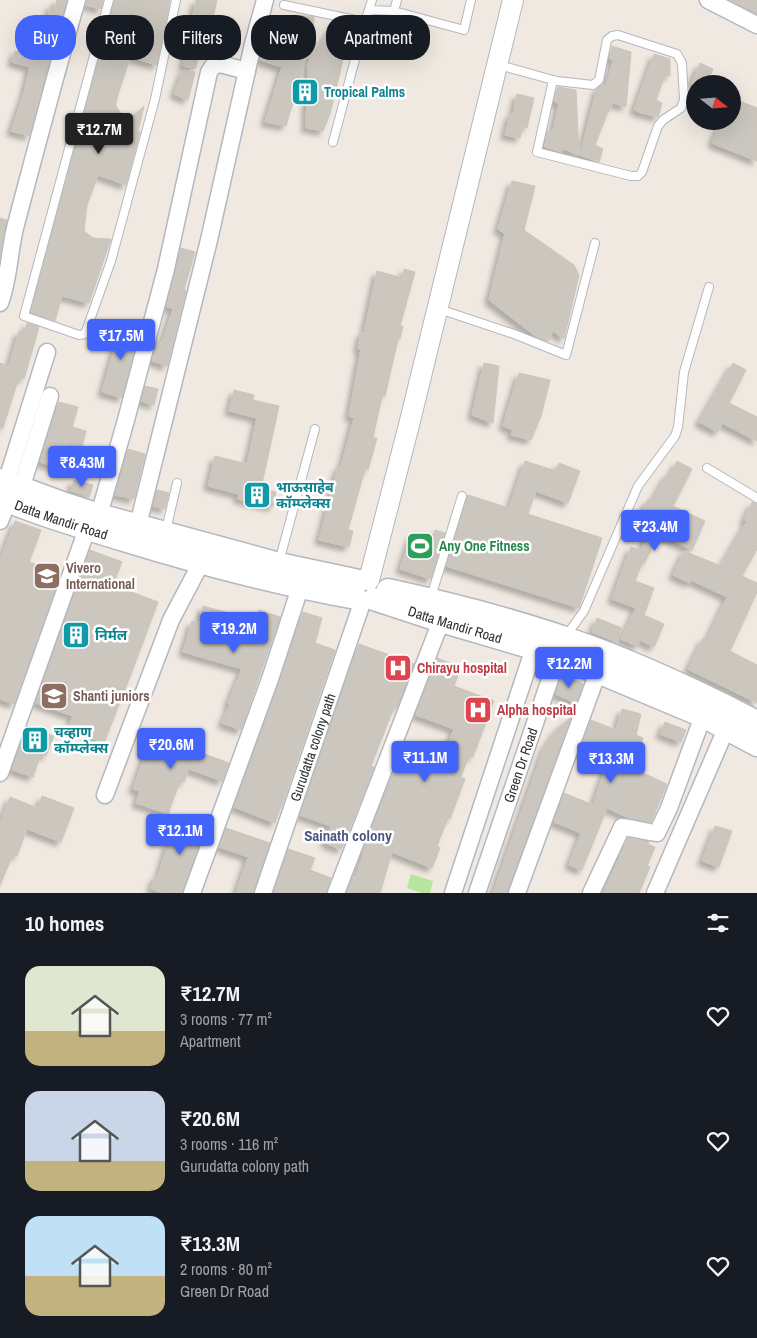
<!DOCTYPE html>
<meta charset="utf-8">
<style>
body{margin:0;font-family:"Archivo Narrow","Noto Sans Devanagari",sans-serif;background:#242831;color:#f1f3f6;height:100vh;display:flex;flex-direction:column;font-size:19px;white-space:nowrap}
*{box-sizing:border-box;margin:0}
p{font-size:16px;color:#9ea1a6}
.icon{flex:none;width:28px;height:28px;fill:none;stroke:currentColor;stroke-width:2;stroke-linecap:round;stroke-linejoin:round}
.map{position:relative;height:893px;overflow:hidden}
.drawer{display:flex;flex-direction:column;background:#171b24;flex:1}
.drawer>*{flex:none}
.guide{position:absolute;left:15px;top:15px;width:500px;height:45px;display:flex;gap:10px}
.needle{width:32px;rotate:107deg}
.controls{position:absolute;left:686px;top:75px;display:grid;gap:10px}
.controls a{display:grid;place-items:center;width:55px;height:55px;border-radius:50%;background:#171b24;box-shadow:0 5px 20px #0002;font-size:25px}
.price{position:absolute;translate:-50% -42px;padding:0 11px;border-radius:5px;background:#4264fb;color:#fff;font-size:16px;line-height:32px;filter:drop-shadow(0 1px 2px #0008)}
.price::after{content:'';position:absolute;left:50%;top:30px;width:15px;height:11px;margin-left:-8px;background:inherit;clip-path:polygon(0 0,100% 0,50% 100%)}
.price.active{background:#222;color:#fff}
ul{padding:0;list-style:none}
li{display:flex;align-items:center;gap:15px;height:125px;padding:0 25px}
li span{display:grid;place-items:center;flex:none;width:140px;height:100px;border-radius:15px;color:#555}
li>.icon{margin-inline-start:auto}
span .icon{width:60px;height:60px;fill:#fffc;stroke-width:1}
li b{font-size:21px}
h2{display:flex;justify-content:space-between;align-items:center;height:60px;padding:0 25px;font-size:21px}
.pill{padding:0 18px;border-radius:20px;background:#171b24;box-shadow:0 5px 20px #0002;font-size:18px;line-height:45px}
.pill.active{background:#4264fb;color:#fff}
.map>svg:first-child{display:block}
</style>
<div class="map">
<svg width="757" height="893" viewBox="0 0 757 893">
<defs>
<filter id="shadow"><feDropShadow dx="-4.5" dy="4.5" stdDeviation="2.5" flood-color="#0004"/></filter>
</defs>
<rect width="100%" height="100%" fill="#efe9e1"/>
<path fill="#b6e59e" d="M411 874 433 881 430 893H422L407 888Z"/>
<path fill="#cbc7bf" stroke="#cbc5ba" filter="url(#shadow)" d="M57 0H67L29 136 11 131 24 93 30 67 12 62 15 51 32 55 39 29 44 30 51 5 56 7Z
M87 0H103L101 9 86 5Z
M114 0H170L157 65 130 57 116 101V106L127 122 144 106 138 131 140 132 126 185 98 175 87 205 84 231 93 238 111 239 89 303 62 296 55 321 31 312Z
M196 0H217L207 44 203 43 195 69 183 66 190 40 188 39Z
M730 0H757V14Z
M298 15 314 17 313 56 335 22 351 26 330 114 323 131 306 128 308 63 311 59 306 58 286 126 265 122 282 67 260 60 264 41 288 48Z
M612 46 631 52 626 107 613 103 607 114 595 145 603 149 599 162 580 155 597 89 601 85 606 86 613 61 609 58Z
M654 54 670 59V76L665 75 656 100 662 103 658 117 638 112V111L634 110Z
M700 63 713 69 707 84H691Z
M183 70 195 72 188 100 174 94Z
M558 87 576 90 579 155 564 149 562 152 545 147 547 131H553L559 104 554 101Z
M517 94 534 98 527 128 523 126 520 138 505 135 510 114H513Z
M732 98 757 108V161L712 143 721 121H732Z
M512 181 535 186 524 230 574 265 579 275 564 339 553 331 548 341 538 338 489 300 505 234 498 229Z
M0 218 7 220 0 256Z
M181 248 195 252 184 290 186 291 167 366 152 361 157 341 162 342 173 309 166 306Z
M404 269 415 272 400 326H403L400 339H398L385 396H382L373 438H377L368 470 365 469 348 530 353 531 349 547 319 540 338 467H341L354 418 349 416 361 349H358L361 333H364L377 271 402 278Z
M122 322 140 328 122 398 102 392Z
M27 323 39 327 24 379 19 377 3 428 0 427V363L9 366 19 331 25 333Z
M484 363 499 366 493 423 472 415Z
M733 363 746 370 729 403 757 417V441L722 423 718 432 699 422Z
M519 373 550 380 541 416 531 440 511 435 513 430 503 426Z
M145 386 158 389 154 405 141 401Z
M234 390 254 395 253 400 279 406 261 488 276 492 273 507 238 499 239 494 208 486 215 456 247 464 257 418 229 411Z
M59 402 78 407 72 427 86 431 82 447 69 444 62 469 40 462Z
M128 449 145 454 134 499 115 495Z
M525 461 556 471 559 463 580 471 568 503 536 491 528 514 602 538 579 608 446 566 468 495 509 508Z
M677 461 692 469 673 506 705 521 692 550 659 534 644 564 642 563 635 581 654 588 644 615 664 624 654 647 640 640 637 646 621 639 636 608 612 599 631 547 641 550 647 533 634 528 640 516 648 499 652 501 667 474 670 475Z
M74 480 93 485 89 497 71 491Z
M157 490 169 493 165 509 153 506Z
M752 502 757 504V549L742 576 757 583V592L730 651 757 665V703L688 669 703 638 707 640 727 597 691 580 690 583 673 575 684 551 721 566 747 521 744 520Z
M15 521 41 530 29 562 61 573 14 704 0 699V561Z
M435 530 445 533 431 579 400 569 412 533 432 539Z
M90 550 122 562 113 585 158 602 133 669 104 743 88 737 89 734 69 726 73 716 36 703Z
M203 606 229 613 224 629 250 637 259 610 280 617 241 730 222 723 230 704 228 703 242 669 183 652 192 621 199 623Z
M303 612 322 618 315 643 335 650 281 808H280L275 823 234 807 279 682Z
M597 618 622 628 617 642 592 632Z
M359 644 414 664 397 708 394 707 371 766 374 767 342 848 340 849 325 843 331 826 300 815Z
M437 658 461 667 454 686 494 701 473 757 469 755 461 777 465 779 450 819 448 818 437 846 440 848 432 868 392 852 380 893H347L353 876 356 877 363 855 362 854 393 773 395 774 405 749 442 762 454 729 416 715Z
M562 675 583 684 576 703 555 694Z
M622 709 641 714 636 735 643 738 632 768 667 784 651 822 629 818 607 808 582 870 569 865 581 833 554 822 564 793 593 805 607 763 579 752 591 720 616 730Z
M571 717 507 893H493L544 748 556 730Z
M665 722 686 730 681 742 660 734Z
M27 726 54 736 46 756 41 754 33 777 12 770Z
M154 729 198 746 196 751 229 763 222 781 189 769 184 782 180 781 168 814 136 803 140 791 133 789Z
M42 796 74 808 61 842 27 829 17 856 13 854 0 885V823L10 797 38 808Z
M181 814 207 823 182 893H163L151 889 155 876 158 877 168 843 171 844Z
M715 826 732 831 719 867 702 861Z
M226 828 270 843 253 893H236L248 857 219 847Z
M628 838 649 842 648 844 655 847 647 866 650 867 639 893H604Z
M288 849 315 858 310 870 331 878 326 893H274Z"/>
<g fill="none" stroke-linecap="round" stroke-linejoin="round">
<g stroke="#b4b7c1" stroke-width="10">
<path id="service" d="M109 0 24 316 79 335 85 334 111 261 155 99 176 0
M284 5 365 22
M369 10 394 11 464 30 471 0
M394 11 397 0
M499 65 553 80 557 81 593 85 599 80 607 40 612 36 618 35 677 54 682 63 684 100 681 108 663 120 658 126 642 172 638 176H631L537 152 553 80
M333 142 365 22 372 0
M439 309 514 334 566 355 595 243
M707 468 757 498
M166 530 177 483
M279 562 315 429
M431 597 462 496
M566 636 584 611 638 486 675 436 678 427 684 372 709 287"/>
</g>
<g stroke="#b4b7c1" stroke-width="19">
<g id="minor">
<path d="M708 0 757 25"/>
<path d="M0 303C9 279 9 253 15 228 35 152 55 76 77 0"/>
<path d="M6 483 47 352"/>
<path d="M21 489 50 396"/>
<path d="M99 515 126 420 166 269 209 72 213 66 220 64 247 71"/>
<path d="M0 521 8 501"/>
<path d="M138 525 209 240 253 44 265 0"/>
<path d="M0 773 87 529"/>
<path d="M105 795 171 620 201 563 205 553"/>
<path d="M192 893 270 679 300 588"/>
<path id="s1" d="M263 893 362 603"/>
<path d="M336 893 441 621"/>
<path d="M453 893 537 639"/>
<path id="s2" d="M477 893 561 647"/>
<path d="M517 893 598 672"/>
<path d="M591 893 622 827C634 828 645 832 657 833L669 808 703 716"/>
<path d="M655 893 726 729"/>
</g>
</g>
<g stroke="#b4b7c1" stroke-width="22">
<path id="tertiary" d="M369 580 410 421 513 0"/>
</g>
<g stroke="#b4b7c1" stroke-width="25">
<g id="secondary">
<path d="M0 480 65 504 99 515 279 564 359 581"/>
<path id="s3" d="M0 498C41 515 84 528 127 541 202 564 278 584 356 598"/>
<path d="M388 590C447 603 507 618 565 638 631 660 695 690 757 722"/>
<path id="s4" d="M374 599 441 621 533 648 598 672 703 716 757 745"/>
</g>
</g>
<use href="#service" stroke="#fff" stroke-width="8"/>
<use href="#minor" stroke="#fff" stroke-width="16"/>
<use href="#tertiary" stroke="#fff" stroke-width="20"/>
<use href="#secondary" stroke="#fff" stroke-width="22"/>
</g>
<defs>
<g id="building-square" transform="scale(1.4375)"><rect x="-9" y="-9" width="18" height="18" rx="4" fill="#0f9aa8" stroke="#fff"/><path d="M-4-6H4V6H1V3H-1V6H-4ZM-2.5-4.3h1.7v1.8h-1.7ZM.8-4.3h1.7v1.8H.8ZM-2.5-1h1.7V.8h-1.7ZM.8-1h1.7V.8H.8Z" fill="#fff"/></g>
<g id="stadium-square" transform="scale(1.4375)"><rect x="-9" y="-9" width="18" height="18" rx="4" fill="#2e9e5b" stroke="#fff"/><path d="M0-5a6.5 5 0 1 0 0 10a6.5 5 0 1 0 0-10ZM-3.5-1.8h7v3.6h-7Z" fill="#fff"/></g>
<g id="school-square" transform="scale(1.4375)"><rect x="-9" y="-9" width="18" height="18" rx="4" fill="#8d6e63" stroke="#fff"/><path d="M0-5L7-2L0 1L-7-2ZM-4 1L0 2.5L4 1V4Q0 6-4 4Z" fill="#fff"/></g>
<g id="hospital-square" transform="scale(1.4375)"><rect x="-9" y="-9" width="18" height="18" rx="4" fill="#e0444e" stroke="#fff"/><path d="M-5-5h3v3.5h4V-5h3V5h-3V1.5h-4V5h-3Z" fill="#fff"/></g>
</defs>
<g fill-rule="evenodd">
<use href="#building-square" x="305" y="92"/>
<use href="#building-square" x="257" y="495"/>
<use href="#stadium-square" x="420" y="546"/>
<use href="#school-square" x="47" y="576"/>
<use href="#building-square" x="76" y="635"/>
<use href="#hospital-square" x="398" y="668"/>
<use href="#school-square" x="54" y="696"/>
<use href="#hospital-square" x="478" y="710"/>
<use href="#building-square" x="35" y="740"/>
</g>
<g text-anchor="middle" dominant-baseline="central" stroke-width="5" stroke-linejoin="round" paint-order="stroke">
<g font-size="14" font-weight="bold" fill="#0d838f" stroke="#fff" text-anchor="start">
<text x="324" y="92">Tropical Palms</text>
<text x="276" y="487">भाऊसाहेब<tspan x="276" dy="16">कॉम्प्लेक्स</tspan></text>
<text x="95" y="635">निर्मल</text>
<text x="54" y="732">चव्हाण<tspan x="54" dy="16">कॉम्प्लेक्स</tspan></text>
</g>
<g font-size="14" fill="#2e2e2e" stroke="#fff">
<text stroke="none"><textPath href="#s3" startOffset="65">Datta Mandir Road</textPath></text>
<text stroke="none"><textPath href="#s4" startOffset="85">Datta Mandir Road</textPath></text>
<text stroke="none"><textPath href="#s1" startOffset="154">Gurudatta colony path</textPath></text>
<text stroke="none"><textPath href="#s2" startOffset="135">Green Dr Road</textPath></text>
</g>
<g font-size="14" font-weight="bold" fill="#27864d" stroke="#fff" text-anchor="start">
<text x="439" y="546">Any One Fitness</text>
</g>
<g font-size="14" font-weight="bold" fill="#785e54" stroke="#fff" text-anchor="start">
<text x="66" y="568">Vivero<tspan x="66" dy="16">International</tspan></text>
<text x="73" y="696">Shanti juniors</text>
</g>
<g font-size="14" font-weight="bold" fill="#be3a42" stroke="#fff" text-anchor="start">
<text x="417" y="668">Chirayu hospital</text>
<text x="497" y="710">Alpha hospital</text>
</g>
<g font-size="15" font-weight="bold" fill="#4d5680" stroke="#fff">
<text x="348" y="835">Sainath colony</text>
</g>
</g>
</svg>
<div class="controls">
<a><svg class="needle" viewBox="-14 -14 28 28"><path d="M0-13l5 13h-10z" fill="#e53935"/><path d="M0 13l5-13h-10z" fill="#9ea1a6"/></svg></a>
</div>
<b class="price active" style="left:99px;top:155px">₹12.7M</b>
<b class="price" style="left:121px;top:361px">₹17.5M</b>
<b class="price" style="left:82px;top:488px">₹8.43M</b>
<b class="price" style="left:655px;top:552px">₹23.4M</b>
<b class="price" style="left:234px;top:654px">₹19.2M</b>
<b class="price" style="left:569px;top:689px">₹12.2M</b>
<b class="price" style="left:171px;top:770px">₹20.6M</b>
<b class="price" style="left:425px;top:783px">₹11.1M</b>
<b class="price" style="left:611px;top:784px">₹13.3M</b>
<b class="price" style="left:180px;top:856px">₹12.1M</b>
<div class="guide">
<a class="pill active">Buy</a>
<a class="pill">Rent</a>
<a class="pill">Filters</a>
<a class="pill">New</a>
<a class="pill">Apartment</a>
</div>
</div>
<section class="drawer">
<h2>10 homes<svg class="icon" aria-label="filters" viewBox="0 0 24 24"><path d="M4 7h16M4 17h16"/><circle cx="9" cy="7" r="2"/><circle cx="15" cy="17" r="2"/></svg></h2>
<ul>
<li><span style="background:linear-gradient(#dfe7d0 65%,#c2b280 0)"><svg class="icon" aria-label="home" viewBox="0 0 24 24"><path d="M3 11l9-7 9 7M6 9v11h12V9"/></svg></span><div><b>₹12.7M</b><p>3 rooms · 77 m²</p><p>Apartment</p></div><svg class="icon" aria-label="heart" viewBox="0 0 24 24"><path d="M12 20l-8-8c-3-5 5-10 8-4 3-6 11-1 8 4z"/></svg></li>
<li><span style="background:linear-gradient(#c9d6e8 70%,#c2b280 0)"><svg class="icon" aria-label="home" viewBox="0 0 24 24"><path d="M3 11l9-7 9 7M6 9v11h12V9"/></svg></span><div><b>₹20.6M</b><p>3 rooms · 116 m²</p><p>Gurudatta colony path</p></div><svg class="icon" aria-label="heart" viewBox="0 0 24 24"><path d="M12 20l-8-8c-3-5 5-10 8-4 3-6 11-1 8 4z"/></svg></li>
<li><span style="background:linear-gradient(#bfe0f5 60%,#c2b280 0)"><svg class="icon" aria-label="home" viewBox="0 0 24 24"><path d="M3 11l9-7 9 7M6 9v11h12V9"/></svg></span><div><b>₹13.3M</b><p>2 rooms · 80 m²</p><p>Green Dr Road</p></div><svg class="icon" aria-label="heart" viewBox="0 0 24 24"><path d="M12 20l-8-8c-3-5 5-10 8-4 3-6 11-1 8 4z"/></svg></li>
</ul>
</section>
